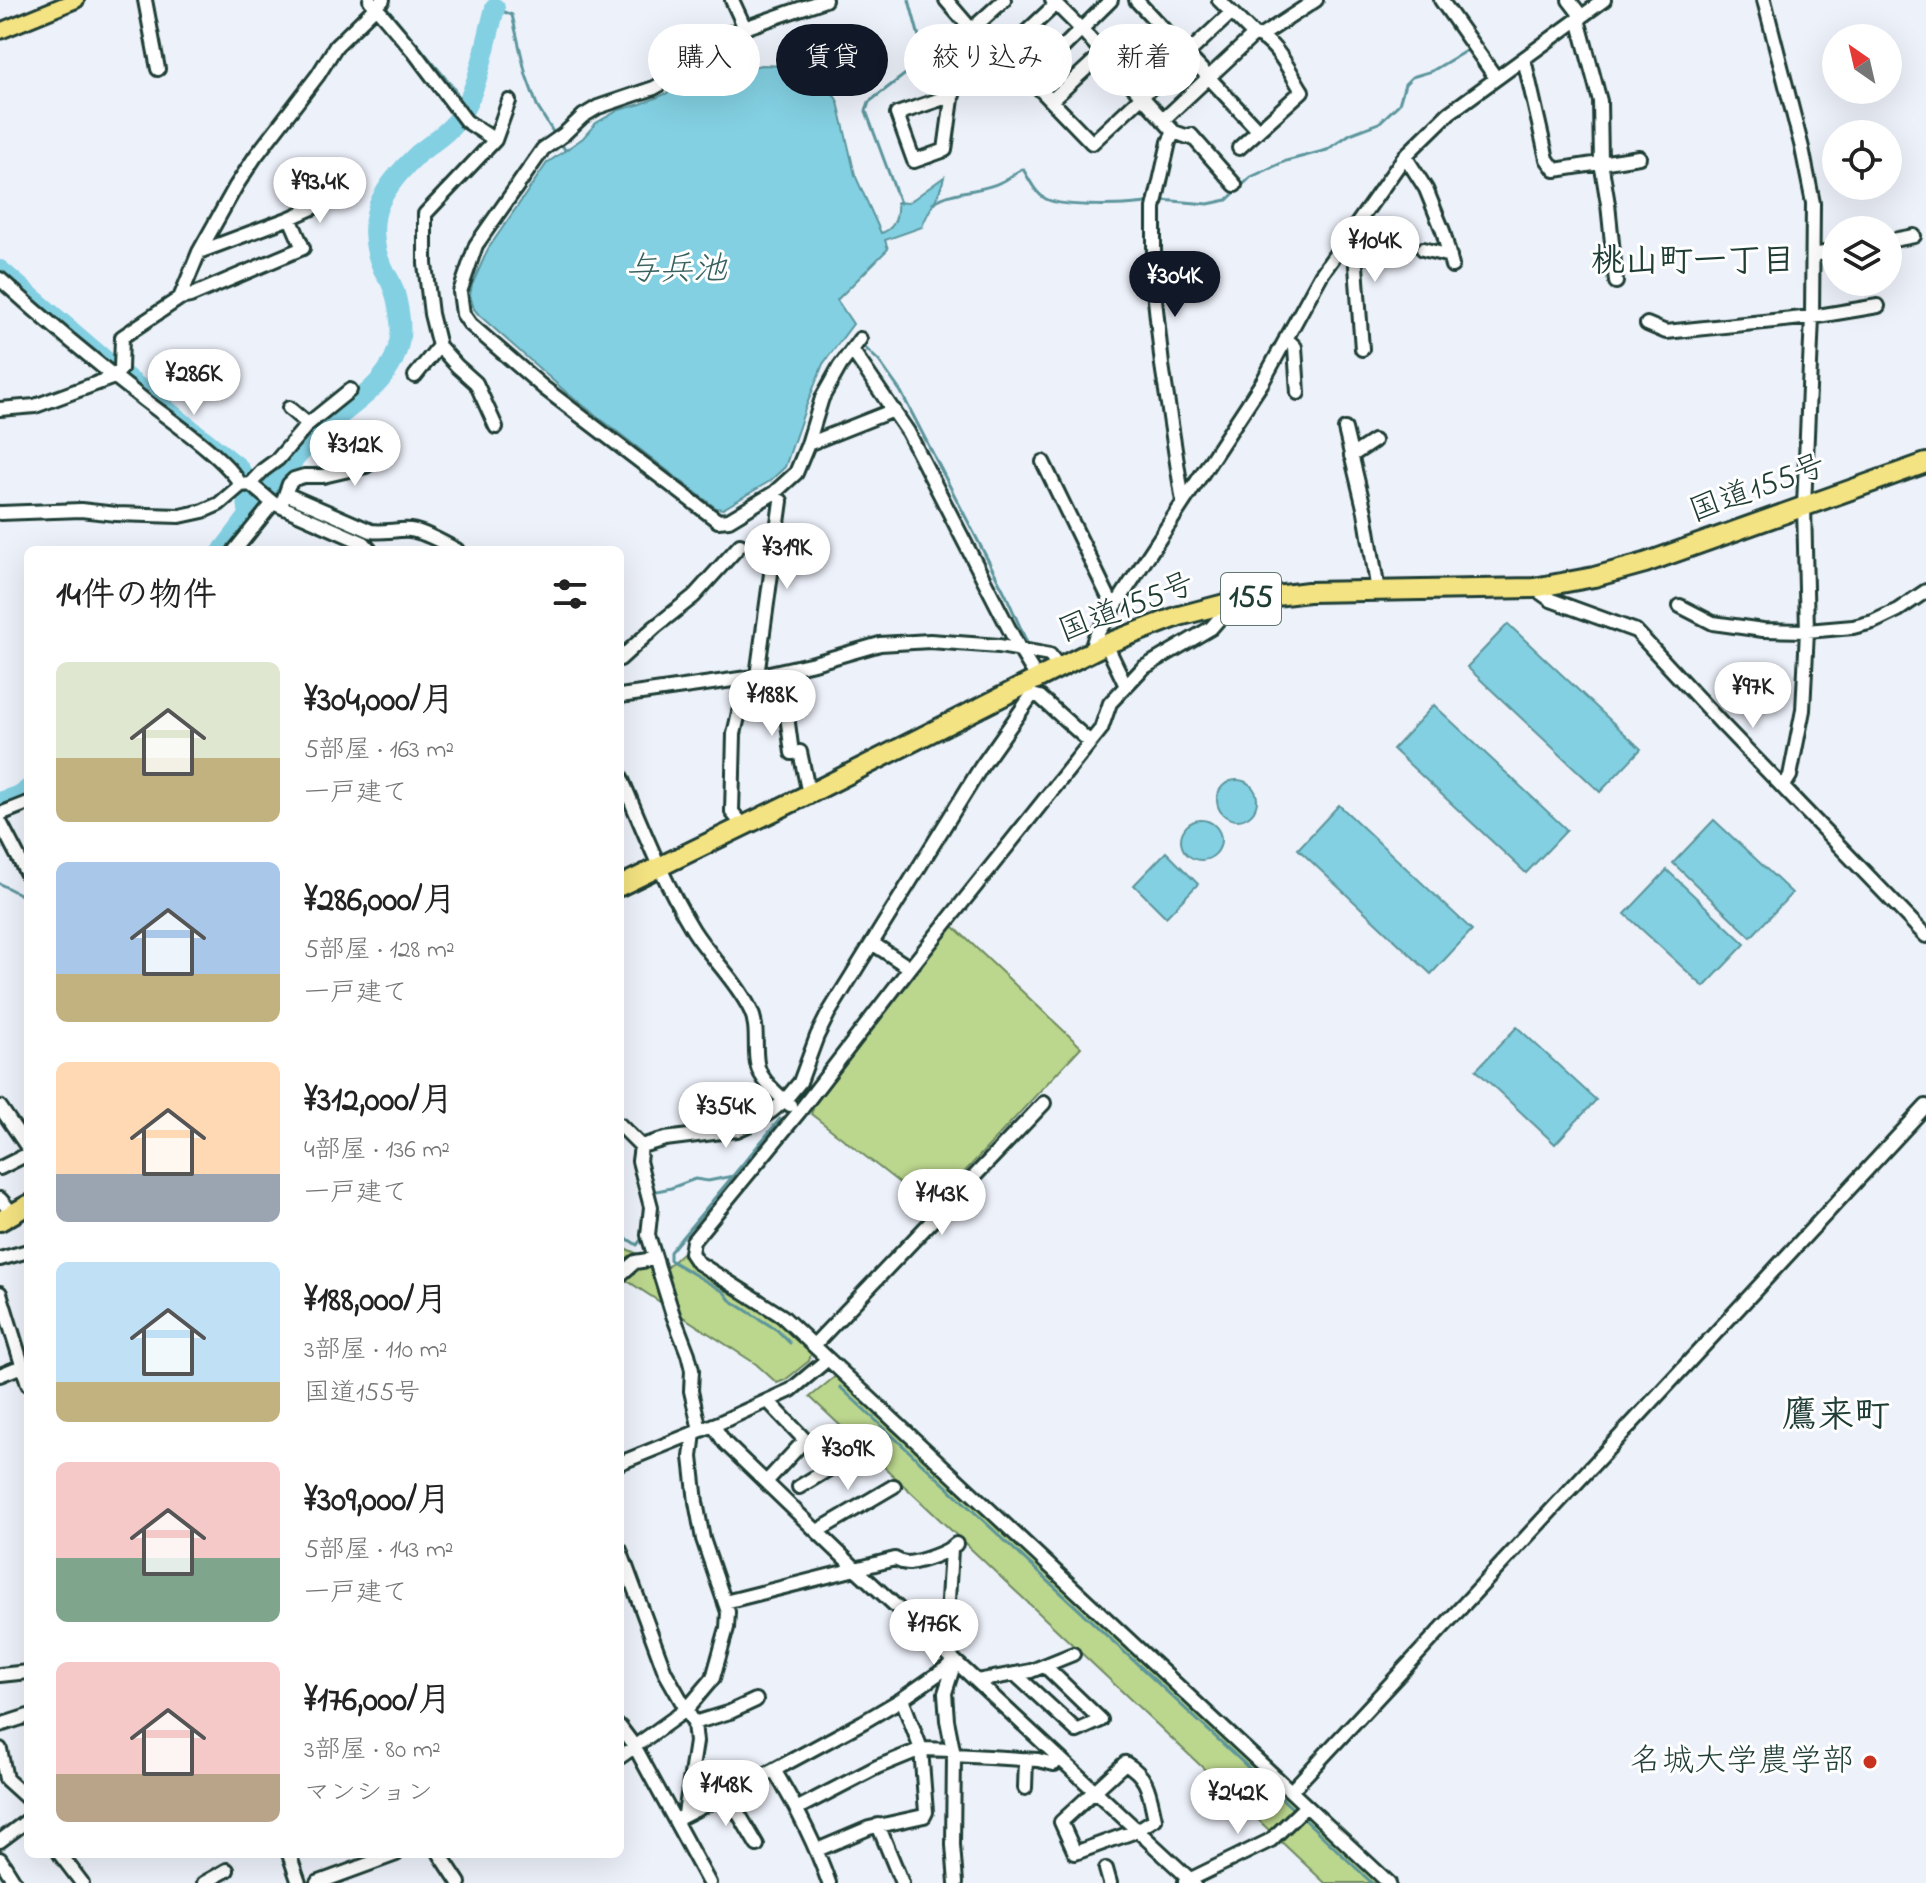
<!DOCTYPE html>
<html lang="ja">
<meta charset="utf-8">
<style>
body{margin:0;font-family:"Indie Flower","Klee One",sans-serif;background:#f6f6f6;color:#222;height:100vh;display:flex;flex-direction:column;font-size:30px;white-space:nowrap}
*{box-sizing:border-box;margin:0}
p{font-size:26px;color:#767676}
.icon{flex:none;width:44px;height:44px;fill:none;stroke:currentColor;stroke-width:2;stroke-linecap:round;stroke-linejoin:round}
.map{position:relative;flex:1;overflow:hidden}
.sheet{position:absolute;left:24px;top:546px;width:600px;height:1312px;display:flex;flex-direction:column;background:#fff;border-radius:12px;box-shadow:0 8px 32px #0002}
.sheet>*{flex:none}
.top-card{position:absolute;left:648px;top:24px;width:760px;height:72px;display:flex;gap:16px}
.needle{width:52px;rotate:326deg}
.tools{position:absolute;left:1822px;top:24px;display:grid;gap:16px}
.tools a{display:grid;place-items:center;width:80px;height:80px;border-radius:50%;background:#fff;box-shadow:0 8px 32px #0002;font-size:40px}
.price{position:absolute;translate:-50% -68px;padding:0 18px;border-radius:28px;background:#fff;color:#222;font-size:26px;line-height:52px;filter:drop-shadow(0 2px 4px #0008)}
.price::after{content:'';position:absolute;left:50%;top:48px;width:24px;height:18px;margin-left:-12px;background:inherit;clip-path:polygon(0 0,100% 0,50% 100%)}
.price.selected{background:#111827;color:#fff}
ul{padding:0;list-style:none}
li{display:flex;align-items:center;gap:24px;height:200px;padding:0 32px}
li span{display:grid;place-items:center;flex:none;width:224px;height:160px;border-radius:12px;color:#555}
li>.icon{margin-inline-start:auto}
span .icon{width:96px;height:96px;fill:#fffc;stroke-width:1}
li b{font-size:34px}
h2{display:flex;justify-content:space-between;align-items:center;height:96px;padding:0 32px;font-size:34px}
.chip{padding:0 28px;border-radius:36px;background:#fff;box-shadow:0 8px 32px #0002;font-size:28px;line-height:72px}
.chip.selected{background:#111827;color:#fff}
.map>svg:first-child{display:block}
</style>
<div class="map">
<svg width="1926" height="1883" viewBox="0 0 1926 1883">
<rect width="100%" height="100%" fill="#edf1fa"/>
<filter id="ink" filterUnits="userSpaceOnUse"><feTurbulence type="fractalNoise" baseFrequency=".0125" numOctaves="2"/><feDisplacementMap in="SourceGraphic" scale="16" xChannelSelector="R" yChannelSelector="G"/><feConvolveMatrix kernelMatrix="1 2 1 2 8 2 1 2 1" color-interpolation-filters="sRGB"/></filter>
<g filter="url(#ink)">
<path fill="#bbd68d" stroke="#6d8a60" stroke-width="2" d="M953 926 1081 1047 957 1180 955 1179 929 1206 811 1114 815 1104Z
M620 1246 667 1267 682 1253 692 1267 777 1321 800 1338 798 1341 811 1354 809 1361 785 1380 777 1383 756 1364 623 1278 620 1271Z
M837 1375 1379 1883H1325L810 1397Z"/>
<path fill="#83d0e2" stroke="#5b959c" stroke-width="2" d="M761 65C793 65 823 72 838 102L855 175 881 233C895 229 898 216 897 202L908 203 944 177C940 197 929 208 922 227L885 240 888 249 837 300 853 324 823 364 805 409 785 467 770 481 723 509 716 508 567 393 479 315 474 309 470 295 472 285 488 249 547 163 583 138 596 123 619 110 641 104 702 79Z
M1508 624 1641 749 1600 792 1467 667Z
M1434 705 1567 830 1526 873 1393 749Z
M1217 800a20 20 0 1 1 40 0a20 20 0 1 1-40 0Z
M1339 805 1472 930 1431 974 1298 849Z
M1714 820 1792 893 1751 937 1673 863Z
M1181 840a20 20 0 1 1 40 0a20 20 0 1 1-40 0Z
M1166 852 1198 884 1166 917 1134 885Z
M1667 870 1745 944 1704 987 1625 914Z
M1517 1027 1596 1100 1555 1144 1476 1070Z"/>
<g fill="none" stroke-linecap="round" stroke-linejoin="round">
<path stroke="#5b959c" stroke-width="3" d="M497 0 495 8 512 15 526 75 538 108 555 135
M1449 0 1478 41
M383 3 452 86 466 108
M560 141 565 150
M1161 200 1208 204 1227 200 1251 177 1286 161 1327 150 1350 134 1379 123 1399 104 1405 84 1412 77 1432 71 1469 49
M900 203 866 111 869 102 925 59 909 0
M933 203C953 189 980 193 1001 182 1009 179 1015 172 1023 169 1029 179 1035 193 1046 199 1063 208 1132 206 1151 202
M862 345 879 361 901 392 1006 595 1028 645
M0 884 27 898
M780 1119 670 1252V1260L724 1292 730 1300 777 1330 790 1343
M652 1192 671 1188 695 1179 708 1181 733 1176
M620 1234 637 1245 644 1236
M840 1387 1294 1810
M1302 1817 1372 1883"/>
<path stroke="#83d0e2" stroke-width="20" d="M0 270 112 366 238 467 244 476 249 517
M223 550C244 523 264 494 287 468 299 453 314 438 329 424 358 400 395 379 400 337 402 323 397 295 391 283 389 277 384 273 382 267 373 247 371 221 380 202 388 185 404 167 418 154 430 144 445 135 455 123 477 98 486 41 495 8
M0 802 23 794 28 789"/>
<g stroke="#1f3d34" stroke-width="18">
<path id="minor" d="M145 0 158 69
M370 0 414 52 466 121 495 140
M732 0 745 28
M946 0 971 29
M1052 0 1082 30 1174 132 1188 137 1191 135 1235 185
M1136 0 1258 130
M1219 0 1254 35C1274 37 1291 74 1302 91L1239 148
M1441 0 1496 78
M1569 0 1582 17
M1764 0 1802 148 1813 203 1812 317 1804 506 1807 631 1803 710 1790 776 1783 787
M1578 19 1600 101 1601 162 1608 204 1616 282
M978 25 1092 143 1231 13
M1261 36 1316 0
M681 50 825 0
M1005 52 1056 4
M1524 59 1547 159 1555 170 1639 157
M679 74 654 88 598 107 583 116 563 135 543 149 476 245 460 292 463 314 470 324 544 388 718 521 729 520 774 493 796 473 808 444 822 398 840 366 860 339
M1124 76 1169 35
M1031 79 1111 0
M953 95 897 114 914 161 945 150 960 40 1004 0
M1052 100 1103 53
M1163 120 1254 35
M1174 132 1169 142 1154 208V290L1162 365 1183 502
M1405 156 1426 189 1443 231 1452 266
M290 218 335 198
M1350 233 1354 238 1362 349
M1888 241 1914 236
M1423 249 1450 256
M1813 255 1836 251
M0 279C46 321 94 361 143 399 170 420 225 457 241 485
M180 298 190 296 303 248 290 218 199 252
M1647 324 1666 332 1812 317 1878 306
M1286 338 1295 347 1298 393
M852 350 908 432 1020 650 1037 678
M415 376 439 346
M289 408 308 424
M0 409 35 406 114 377 121 369 122 337 180 298 199 252 236 186 255 157 318 75 336 46 383 0
M496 427 476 383 457 366 439 346 431 314 425 264V214L495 140 509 101
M1345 429 1365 512 1378 591
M808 444 894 410
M1351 456 1374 441
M1043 462 1109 598 1117 604
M250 484 273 503 364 543 370 550
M286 494 371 531C384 533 397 529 410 530 426 532 443 543 457 550
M281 506 289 484 294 479 304 476H323L366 466 380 455 388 436
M0 513 81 510 116 514 180 516 203 511 219 504 241 485 250 484 263 470 278 459 308 424 350 390
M235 550 273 503
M1534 588 1551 600 1636 631 1722 724 1926 936
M1233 603 1211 628 1143 668 1110 703 1101 729 910 968 799 1112 693 1241 691 1253 697 1262 782 1316 1389 1883
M1680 606 1713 623 1763 630 1807 631 1853 627 1873 622 1898 610 1926 591
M1106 644 1126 686
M1091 651 1095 637 1263 381 1321 275 1405 156 1449 113 1604 0
M620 659 655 627 694 596 740 545
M781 671 792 753 800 752 809 794
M757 676 781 501
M1032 695 1040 697 1090 742
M620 696 747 678 814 663 880 644 930 641 999 646 1050 655 1058 668
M620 775C642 827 663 881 693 930 710 957 735 979 750 1009 759 1026 754 1045 757 1063 759 1079 778 1095 790 1105
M0 814 28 803
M0 822 28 876
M743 825 732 812 734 734 747 678
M872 943 910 968
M0 1107 28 1148
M620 1125 641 1146 639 1161 651 1207 648 1235 673 1315 688 1354 692 1370 691 1391 700 1430
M641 1146 665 1139 737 1130 755 1122 772 1111 785 1100 800 1082 817 1036 828 1014 981 767 1032 695 1026 684
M0 1168 28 1154
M0 1199 13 1214
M0 1259 28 1251
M620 1275 635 1262 654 1259
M0 1293 28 1384
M814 1345 1044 1103
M0 1375 22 1366
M713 1425 725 1443 857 1570 1194 1883
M620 1463 721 1422 791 1390 828 1359
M766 1482 805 1440 768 1401
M799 1487 857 1452
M821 1529 894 1486
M620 1550 665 1672 694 1723 696 1742 685 1814
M725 1602 895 1559C901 1562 903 1563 909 1563 922 1561 947 1553 956 1544
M945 1652 951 1549
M955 1662 945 1693 947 1720 954 1755 953 1845 956 1883
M1015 1674 1077 1731 1101 1720 1045 1666
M0 1675 28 1672
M977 1681 1031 1671 1073 1654
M694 1723 730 1712 756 1700
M0 1725 28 1716
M620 1727 635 1747 709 1883
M0 1749 6 1779 28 1799
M954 1755 1038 1760 1054 1764 1058 1757
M620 1757 687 1709 713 1678 727 1628 728 1612 703 1539 696 1502 691 1457 694 1433
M1125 1763C1149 1777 1149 1793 1155 1819L1136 1831 1075 1853 1061 1822Z
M774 1770C796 1806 815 1843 829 1883
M1025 1788 1026 1759
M1291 1791 1926 1106
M727 1794 757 1845
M798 1808 877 1767 921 1749 902 1699
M676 1820 774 1770 863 1722 902 1699 955 1662
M878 1825 902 1883
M0 1841 28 1820
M817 1850 869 1828 924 1816 926 1812 921 1749 953 1750
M60 1854 82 1883
M289 1854 299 1883
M440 1854 459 1883
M0 1859 15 1883
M1106 1869 1110 1883
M1185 1882 1271 1840 1306 1806
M204 1883 227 1870
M317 1883 396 1854"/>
</g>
<g stroke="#1f3d34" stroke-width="20">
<path id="major" d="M0 31 76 0"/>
</g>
<g stroke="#1f3d34" stroke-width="24">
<path id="highway" d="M620 886 809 794 1106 644 1179 616 1236 601 1308 592 1534 588 1594 577 1645 563 1926 463
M0 1221 28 1205"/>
</g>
<use href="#minor" stroke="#fff" stroke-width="12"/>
<use href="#major" stroke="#f4e382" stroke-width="14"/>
<use href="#highway" stroke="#f4e382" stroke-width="18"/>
</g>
</g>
<circle fill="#c8321e" stroke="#fff" stroke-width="3" cx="1870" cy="1762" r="8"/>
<g text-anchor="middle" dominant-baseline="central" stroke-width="6" stroke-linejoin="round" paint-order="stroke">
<rect fill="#fff" stroke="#627771" stroke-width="2" x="1221" y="573" width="60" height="52" rx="6"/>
<g font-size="30" font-weight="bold" fill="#1f3d34">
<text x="1251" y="599">155</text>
</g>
<g font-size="32" fill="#1f3d34" stroke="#fff">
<text transform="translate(1758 490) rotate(-20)">国道155号</text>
<text transform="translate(1127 609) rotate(-21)">国道155号</text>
</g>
<g font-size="32" fill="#1f3d34" stroke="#fff" text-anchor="end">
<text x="1854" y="1762">名城大学農学部</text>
</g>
<g font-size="34" font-weight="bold" fill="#1f3d34" stroke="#fff">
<text x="1693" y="263">桃山町一丁目</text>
</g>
<g font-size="34" font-style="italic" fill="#386260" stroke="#fff">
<text x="676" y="271">与兵池</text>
</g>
<g font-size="36" font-weight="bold" fill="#1f3d34" stroke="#fff">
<text x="1836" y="1417">鷹来町</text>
</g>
</g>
</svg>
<div class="tools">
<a><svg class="needle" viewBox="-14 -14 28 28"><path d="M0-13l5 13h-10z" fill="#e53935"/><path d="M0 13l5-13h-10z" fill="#767676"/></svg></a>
<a><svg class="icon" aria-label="locate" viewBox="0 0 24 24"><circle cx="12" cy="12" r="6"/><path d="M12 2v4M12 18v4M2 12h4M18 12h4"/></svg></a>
<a><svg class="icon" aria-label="layers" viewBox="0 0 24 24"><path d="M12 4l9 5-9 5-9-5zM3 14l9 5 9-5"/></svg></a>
</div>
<b class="price" style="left:320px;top:225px">¥93.4K</b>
<b class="price" style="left:1375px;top:284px">¥104K</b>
<b class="price selected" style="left:1175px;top:319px">¥304K</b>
<b class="price" style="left:194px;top:417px">¥286K</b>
<b class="price" style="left:355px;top:488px">¥312K</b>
<b class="price" style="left:787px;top:591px">¥319K</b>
<b class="price" style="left:1753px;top:730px">¥97K</b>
<b class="price" style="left:772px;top:738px">¥188K</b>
<b class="price" style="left:726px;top:1150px">¥354K</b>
<b class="price" style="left:942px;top:1237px">¥143K</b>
<b class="price" style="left:848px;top:1492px">¥309K</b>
<b class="price" style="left:934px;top:1667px">¥176K</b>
<b class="price" style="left:726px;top:1828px">¥148K</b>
<b class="price" style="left:1238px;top:1836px">¥242K</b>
<div class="top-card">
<a class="chip">購入</a>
<a class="chip selected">賃貸</a>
<a class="chip">絞り込み</a>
<a class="chip">新着</a>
</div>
<section class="sheet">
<h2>14件の物件<svg class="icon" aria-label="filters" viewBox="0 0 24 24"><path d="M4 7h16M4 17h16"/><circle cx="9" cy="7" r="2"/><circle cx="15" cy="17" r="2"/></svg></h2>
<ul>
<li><span style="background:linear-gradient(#dfe7d0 60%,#c2b280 0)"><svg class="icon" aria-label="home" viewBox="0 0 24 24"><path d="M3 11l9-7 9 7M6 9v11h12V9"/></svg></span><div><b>¥304,000/月</b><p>5部屋 · 163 m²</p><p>一戸建て</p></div></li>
<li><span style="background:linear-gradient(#a9c7e8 70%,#c2b280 0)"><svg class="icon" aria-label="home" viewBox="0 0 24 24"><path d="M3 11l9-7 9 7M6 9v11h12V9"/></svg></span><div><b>¥286,000/月</b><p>5部屋 · 128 m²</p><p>一戸建て</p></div></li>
<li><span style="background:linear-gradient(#ffd9b3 70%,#9aa5b1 0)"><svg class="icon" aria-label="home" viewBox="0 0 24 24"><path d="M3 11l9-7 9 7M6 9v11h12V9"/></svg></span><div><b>¥312,000/月</b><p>4部屋 · 136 m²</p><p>一戸建て</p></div></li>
<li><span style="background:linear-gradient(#bfe0f5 75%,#c2b280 0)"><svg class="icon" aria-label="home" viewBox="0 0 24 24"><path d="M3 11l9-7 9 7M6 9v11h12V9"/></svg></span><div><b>¥188,000/月</b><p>3部屋 · 110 m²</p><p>国道155号</p></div></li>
<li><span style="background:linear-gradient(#f6c9c9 60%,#7fa58c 0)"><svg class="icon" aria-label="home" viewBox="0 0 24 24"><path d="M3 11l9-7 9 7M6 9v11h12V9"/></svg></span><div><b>¥309,000/月</b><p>5部屋 · 143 m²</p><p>一戸建て</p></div></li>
<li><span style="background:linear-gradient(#f6c9c9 70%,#b9a48a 0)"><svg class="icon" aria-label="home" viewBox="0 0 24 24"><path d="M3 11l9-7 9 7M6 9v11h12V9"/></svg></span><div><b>¥176,000/月</b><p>3部屋 · 80 m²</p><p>マンション</p></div></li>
</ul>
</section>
</div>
